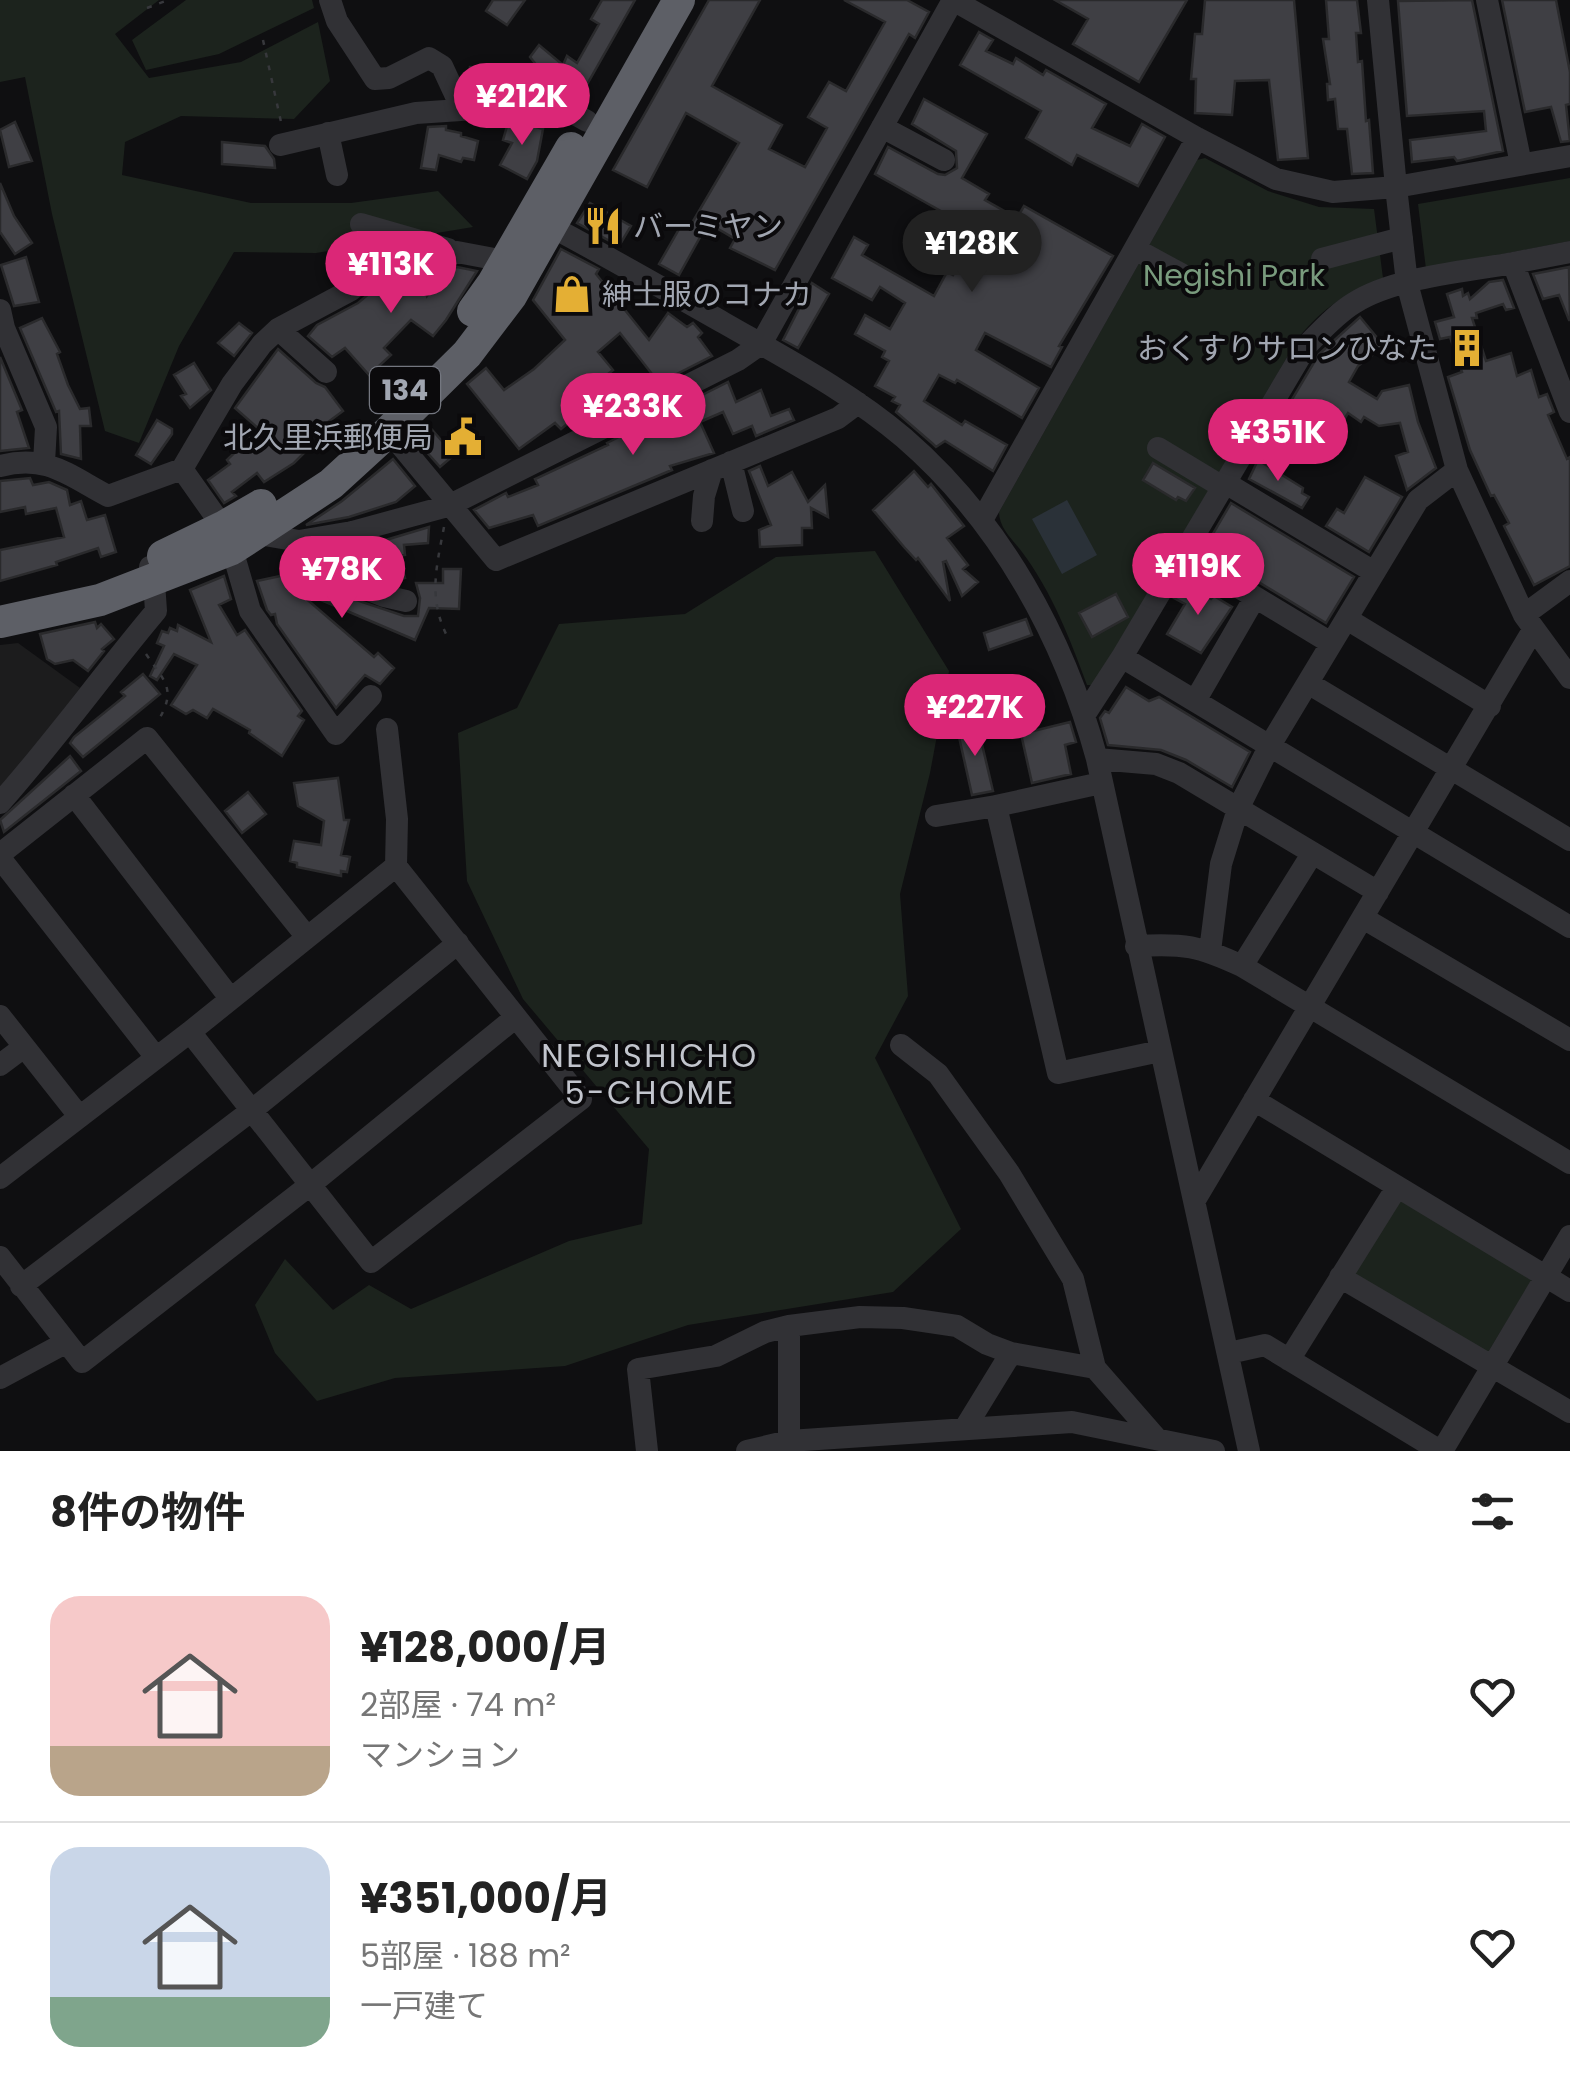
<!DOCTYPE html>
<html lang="ja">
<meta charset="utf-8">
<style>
body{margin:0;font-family:Poppins,"Noto Sans JP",sans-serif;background:#f2f2f2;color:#222;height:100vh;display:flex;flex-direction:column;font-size:38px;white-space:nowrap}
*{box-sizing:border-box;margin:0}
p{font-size:32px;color:#767676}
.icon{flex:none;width:55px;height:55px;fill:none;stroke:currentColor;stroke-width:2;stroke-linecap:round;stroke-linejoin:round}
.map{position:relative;height:1451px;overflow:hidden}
.drawer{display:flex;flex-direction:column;background:#fff;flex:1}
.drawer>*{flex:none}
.price{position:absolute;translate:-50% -85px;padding:0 22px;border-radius:35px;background:#db2777;color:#fff;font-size:32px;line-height:65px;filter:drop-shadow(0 2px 5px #0008)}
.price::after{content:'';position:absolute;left:50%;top:60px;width:30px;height:22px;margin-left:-15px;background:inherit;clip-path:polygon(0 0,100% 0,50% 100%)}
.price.current{background:#222;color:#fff}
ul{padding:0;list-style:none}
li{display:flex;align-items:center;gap:30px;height:250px;padding:0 50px}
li+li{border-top:2px solid #e0e0e0}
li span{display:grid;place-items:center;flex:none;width:280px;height:200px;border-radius:30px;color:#555}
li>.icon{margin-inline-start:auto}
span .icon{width:120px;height:120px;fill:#fffc;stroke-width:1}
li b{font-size:42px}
h2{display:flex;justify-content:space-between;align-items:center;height:120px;padding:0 50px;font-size:42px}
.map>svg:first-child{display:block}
</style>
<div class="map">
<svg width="1570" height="1451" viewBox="0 0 1570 1451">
<rect width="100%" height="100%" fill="#0f0f11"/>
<path fill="#1c1c1d" d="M18 643 80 688 0 792V645Z"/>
<path fill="#1c231d" d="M0 0H159L115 34 149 78 241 62 318 22 330 81 294 119 181 116 125 142 122 175 251 203H351L438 191 473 227 316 253 234 252 179 346 139 443 105 431 52 214 25 77 0 82Z
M186 0H312L314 8 219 54 146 70 132 40Z
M1205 158 1268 191 1319 207 1374 209 1383 278C1347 292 1323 308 1299 337L1094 685H1087C1070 639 1052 592 1022 552 1013 540 999 528 999 512L1197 160Z
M1570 178V241L1426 269 1418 204Z
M875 551 949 671 930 773 900 894 908 996 875 1058 961 1229 893 1292 688 1325 565 1366 395 1378 317 1401 275 1353 255 1305 285 1259 333 1310 369 1285 411 1309 569 1241 642 1224 649 1149 523 999 467 881 458 733 517 708 559 624 685 614 776 557Z
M1393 1195 1533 1278 1487 1354 1348 1272Z"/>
<path fill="#2a3138" d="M1067 500 1097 555 1062 574 1032 519Z"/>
<path fill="#3f3f44" stroke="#2a2a2c" stroke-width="2.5" d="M493 0H525L507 25 486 11Z
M602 0H635L581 95 542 72 530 57 539 45 563 65 567 56 577 63 599 24 591 19Z
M709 0H760L712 86 782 125 769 149 805 167 827 128 808 117 829 82 846 91 885 22 844 0H907L929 12 915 38 909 34 775 270 730 248 735 239 708 223 679 275 659 264 682 224 689 228 739 143 686 113 647 187 613 170Z
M1055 0H1187L1139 82 1073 44 1088 19Z
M1205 0H1294L1308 158 1278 160 1269 80 1235 81 1232 115 1195 113 1196 79H1191L1195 34H1202Z
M1326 0H1357L1361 33H1356L1358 62 1362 61 1366 121 1369 120 1373 173 1352 174 1347 129H1338L1335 99 1328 100 1327 84H1330L1323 39H1329Z
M1472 0 1503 151 1457 161 1454 157 1412 162 1410 140 1486 131 1484 111 1407 116 1398 1Z
M1502 0H1556L1570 72V104L1566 105 1570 141 1561 142 1551 107 1525 112Z
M979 32 993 40 986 51 1013 64 1016 58 1043 75 1046 70 1106 104 1092 128 1130 146 1142 124 1165 137 1138 186 1077 155 1072 165 1026 138 1041 111 960 65Z
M470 67 500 69 503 79 510 81 509 92 470 90Z
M924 99 987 134 962 178 989 194 985 200 1017 218 1024 206 1113 256 1059 346 1062 347 1051 367 985 333 976 350 1039 388 1022 418 957 380 955 383 939 375 924 401 962 425 965 421 1007 445 993 471 945 441 936 447 933 444 896 412 900 405 892 401 895 397 875 386 889 361 882 357 885 351 855 334 865 315 890 329 905 303 880 287 872 300 832 278 854 237 868 245 862 255 934 296 947 272 953 275 978 232 875 174 888 147 938 174 945 175 957 168 956 151 912 124Z
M15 122 32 161 9 167 0 130Z
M519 122 543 129 537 161 527 179 500 165 512 143 503 140 508 123 518 125Z
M446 126V130L461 133V136L478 141 474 160 463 158 461 162 439 155 436 170 421 168 428 127Z
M222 142 265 146 274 159 275 168 222 164Z
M0 183 14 216 32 243 15 254 0 232Z
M590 203 631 226 619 246 577 223Z
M561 249 599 269 596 274 649 340 668 313 687 327 693 323 702 333 698 337 712 356 659 383 620 333 598 352 613 370 602 379 621 402 583 421 578 415 561 429 555 423 519 449 467 384 486 368 504 390 534 369 565 340 533 300Z
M26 257 39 302 14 306 1 265Z
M457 267 477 271 446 320 433 336 411 320 384 348 391 355 369 375 345 348 332 357 308 336 317 325 358 303 383 282 422 274 427 296 448 269Z
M1569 267 1570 320H1569L1559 295 1543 299 1533 274Z
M1503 280 1514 308 1506 310 1503 304 1476 313 1477 318H1472L1486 361 1511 353 1517 376 1531 370 1539 397 1547 394 1554 412 1548 415 1567 459 1570 457V566L1534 585 1504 526 1509 523 1494 495 1491 496 1470 450 1448 377 1462 372 1450 337 1440 339 1435 322 1454 317 1447 294 1462 289 1463 296 1468 293 1470 299 1489 282Z
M812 283 829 294 798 348 783 340Z
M1360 317 1384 346 1358 366 1349 382 1377 399 1382 391 1409 385 1418 422 1436 468 1407 490 1396 456 1408 452 1400 423 1379 426 1364 417 1361 422 1348 413 1342 423 1306 404 1303 408 1291 401 1319 354Z
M42 318 60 352 57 354 68 385 80 409 89 408 91 426H80L81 459 61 454 59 411 56 412 20 328Z
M239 323 252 333 234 356 218 343Z
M278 349 316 383 325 387 343 411 305 439 310 447 294 463 264 482 257 473 232 492 236 496 224 503 208 480 230 464 227 460 259 429 235 408Z
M0 357 22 410 17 412 29 448 0 451Z
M194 363 211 390 190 408 181 396 186 394 174 375Z
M728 382 736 402 761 390 771 416 789 409 794 420 756 436 752 426 733 434 723 412 700 422 714 453 670 466 672 470 538 526 533 515 489 528 474 510 506 493 508 497 538 485 535 479 608 445 607 443Z
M157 420 172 429V434L151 464 136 455Z
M428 425 454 455 440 467 416 440Z
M393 459 415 486 396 502 349 517 306 525 342 501Z
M1258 460 1303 488 1302 493 1309 497 1302 508 1249 479Z
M1153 463 1195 488 1186 501 1178 497 1176 500 1143 480Z
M760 466 768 486 792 472 808 502 825 485 828 517 811 508 812 528H802V545L760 547 759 530 771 525 749 471Z
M914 471 928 487 931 484 964 526 947 538 968 565 963 569 978 582 962 596 946 561 943 562 950 601 918 558 916 560 904 547 873 510Z
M1365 477 1402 497 1369 552 1326 526 1337 509 1344 513Z
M30 478 33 485 49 482 67 490 70 505 81 501 87 520 105 515 116 552 101 557 98 548 56 562 57 565 0 581V550L64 537 56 508 26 514 25 507 0 512V481Z
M1231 503 1354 577 1326 623 1204 549Z
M429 527 428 543 404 545 405 555 398 556 405 578 392 582 373 575 369 545Z
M316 555 340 558 344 589 353 599 404 616H418L420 598 416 583H443V569H461L459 609 429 608 415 640 307 594 303 596 374 657 378 653 394 668 380 684 365 675 336 708 277 624 275 614 271 615 267 610 257 581 285 575 284 562 288 563V557Z
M224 576 231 599 219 605 237 635 245 630 302 711 298 716 304 720 282 756 249 733 250 730 213 709 207 718 193 710 186 714 171 705 197 665 174 654 157 680 150 676 164 646 157 643 162 631 168 633 170 628 177 631 178 625 211 642 190 590Z
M1184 583 1211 599 1214 596 1232 607 1201 653 1167 634 1185 604 1174 598Z
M1116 594 1128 617 1092 637 1079 613Z
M1026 619 1032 635 989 650 984 633Z
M95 622 97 628 101 624 114 639 102 649 104 651 88 671 73 660 55 664 47 659 40 634Z
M143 674 160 694 83 757 70 743 74 737 125 696 121 692Z
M1126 687 1149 701 1159 697 1250 752 1232 787 1186 760 1161 750 1108 745 1100 718 1105 711 1109 713Z
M1070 722 1076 742 1065 745 1071 774 1032 783 1021 734Z
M977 723 993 791 972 795 957 728Z
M70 756 81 771 4 832 0 820Z
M338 778 344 820H349L341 855 350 857 347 872 341 871V876L297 867V863L290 861 294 841 321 845 324 821 298 806 294 783Z
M248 792 266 814 242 833 225 811Z"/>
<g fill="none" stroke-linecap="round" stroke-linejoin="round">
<path stroke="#37383c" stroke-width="2.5" stroke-dasharray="5 8" stroke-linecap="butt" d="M147 8 168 0
M263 40 281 122
M444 527C436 569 428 599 448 638
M146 654C165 682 177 689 158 721"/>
<path stroke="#313135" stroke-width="22" d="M330 0 337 21 375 79 389 78 429 58 442 66 462 109
M953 0 1197 138 1276 179 1333 192 1396 187 1378 0
M1487 0 1521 164
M882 127 944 160
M328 133 337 175
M280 145 416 113 519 106 551 101 587 121
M1570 156 1396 187 1407 283 1457 470 1524 615 1570 678
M537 219C600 252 662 288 724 323 785 358 850 392 904 438 1000 521 1064 637 1097 759L1249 1451
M361 224 448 249
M1135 249 1181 274
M1570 252 1513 263 1570 412
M1322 259 1402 238
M0 310 4 328 46 427 44 463
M278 329 326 372
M389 431 496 560 838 418 858 403
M1158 448 1221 486
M731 462 743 511
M0 466C47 454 68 475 108 496L182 469 232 384 262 344 278 329 351 290 376 268 457 252 505 261
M182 469 223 527
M1224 482 1374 572
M982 520 1197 138
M702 521 704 496 712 470
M352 532 359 586 384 596 406 601
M254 533 299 541 352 532 448 506 738 360 761 344 953 0
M232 549 250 611 336 734 371 696
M1182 553 1331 643
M1524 615 1570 581
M1347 619 1490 706
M1122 657 1307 345C1322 330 1336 314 1354 303 1395 277 1465 272 1513 263
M1308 683 1570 840
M1195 701 1254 599
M1085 714 1122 657 1570 927
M1097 759 1156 764 1179 773 1378 892
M1101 783 996 806 1058 1073 1160 1051
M74 795 230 998
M0 803C55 741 103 674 156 611L154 582 150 567
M936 816 996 806
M0 854 147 738 307 937
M0 858 155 1056
M1363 918 1570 1040
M1136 946C1184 943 1199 946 1242 966L1570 1163
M1210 951 1221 864 1238 809 1269 747 1418 500 1457 470
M1242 966 1312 854
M0 1016 79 1116
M190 1032 371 1262 581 1099 396 866 397 819 387 729
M901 1045 938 1074 1009 1173 1073 1279 1095 1368
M0 1065 24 1047
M1254 1100 1570 1291
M0 1178 190 1032 396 866
M1195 1200 1533 630
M0 1257 82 1362 310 1185 516 1017
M1340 1277 1570 1412
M21 1286 251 1111 458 943
M1229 1353 1265 1345 1440 1451
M1289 1360 1397 1187
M0 1378 65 1343
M965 1428 1011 1353
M789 1441V1326
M647 1451 638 1369 716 1356 765 1332 789 1326 860 1317 903 1318 957 1326 987 1344 1011 1353 1095 1368 1157 1439
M747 1451 789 1441 1072 1422 1214 1451
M1442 1451 1570 1236"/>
<path stroke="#5d5f66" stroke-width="32" d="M473 311 493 283 571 148
M163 556 223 527 261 505
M0 622 100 600 232 549 331 484 389 431 467 354 511 296 679 0"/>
</g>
<defs>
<g id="restaurant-bare" transform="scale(3)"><path d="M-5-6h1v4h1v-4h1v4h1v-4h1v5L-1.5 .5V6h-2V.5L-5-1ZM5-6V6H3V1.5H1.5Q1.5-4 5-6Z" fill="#e4af34" stroke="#0b0a0c" stroke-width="2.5" paint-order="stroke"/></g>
<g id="shop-bare" transform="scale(3)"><path d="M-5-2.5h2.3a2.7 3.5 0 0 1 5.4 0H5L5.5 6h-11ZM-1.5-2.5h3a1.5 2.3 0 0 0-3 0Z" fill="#e4af34" stroke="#0b0a0c" stroke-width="2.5" paint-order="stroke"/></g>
<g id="building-bare" transform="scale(3)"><path d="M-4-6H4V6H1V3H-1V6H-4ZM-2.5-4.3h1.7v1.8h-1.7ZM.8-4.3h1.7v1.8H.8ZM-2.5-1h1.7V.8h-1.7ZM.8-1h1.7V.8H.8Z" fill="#e4af34" stroke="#0b0a0c" stroke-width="2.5" paint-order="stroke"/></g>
<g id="civic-bare" transform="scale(3)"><path d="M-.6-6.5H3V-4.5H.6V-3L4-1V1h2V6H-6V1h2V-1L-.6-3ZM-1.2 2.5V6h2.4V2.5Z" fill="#e4af34" stroke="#0b0a0c" stroke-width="2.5" paint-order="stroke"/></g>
</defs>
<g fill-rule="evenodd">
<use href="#restaurant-bare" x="603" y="226"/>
<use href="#shop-bare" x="572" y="294"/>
<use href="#building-bare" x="1467" y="348"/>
<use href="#civic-bare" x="463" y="437"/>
</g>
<g text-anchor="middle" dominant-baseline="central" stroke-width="8" stroke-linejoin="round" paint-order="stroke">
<rect fill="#0b0a0c" stroke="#747780" stroke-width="2.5" x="370" y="367" width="70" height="46" rx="8"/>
<g font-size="28" font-weight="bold" fill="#a1a6b1">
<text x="405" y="390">134</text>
</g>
<g font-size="30" fill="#a1a6b1" stroke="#0b0a0c" text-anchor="start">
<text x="633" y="226">バーミヤン</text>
<text x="602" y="294">紳士服のコナカ</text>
<text x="1437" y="348" text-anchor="end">おくすりサロンひなた</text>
<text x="433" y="437" text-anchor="end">北久里浜郵便局</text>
</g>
<g font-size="30" fill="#799b7d" stroke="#0b0a0c">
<text x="1234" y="275">Negishi Park</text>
</g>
<g font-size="32" letter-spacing="2.5" fill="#c2c5cd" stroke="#0b0a0c">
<text x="650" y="1055">NEGISHICHO<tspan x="650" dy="37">5-CHOME</tspan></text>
</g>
</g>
</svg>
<b class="price" style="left:522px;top:148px">¥212K</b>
<b class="price current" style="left:972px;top:295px">¥128K</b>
<b class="price" style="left:391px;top:316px">¥113K</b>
<b class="price" style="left:633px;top:458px">¥233K</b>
<b class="price" style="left:1278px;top:484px">¥351K</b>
<b class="price" style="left:1198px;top:618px">¥119K</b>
<b class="price" style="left:342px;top:621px">¥78K</b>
<b class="price" style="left:975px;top:759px">¥227K</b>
</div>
<section class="drawer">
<h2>8件の物件<svg class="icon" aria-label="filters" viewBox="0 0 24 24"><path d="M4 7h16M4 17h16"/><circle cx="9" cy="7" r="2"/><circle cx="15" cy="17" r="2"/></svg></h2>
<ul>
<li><span style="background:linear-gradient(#f6c9c9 75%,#b9a48a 0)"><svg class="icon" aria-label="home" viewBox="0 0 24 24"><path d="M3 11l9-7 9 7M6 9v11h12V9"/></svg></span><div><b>¥128,000/月</b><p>2部屋 · 74 m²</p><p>マンション</p></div><svg class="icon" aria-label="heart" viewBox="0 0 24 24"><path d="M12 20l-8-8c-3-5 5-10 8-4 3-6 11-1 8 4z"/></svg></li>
<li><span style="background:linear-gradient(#c9d6e8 75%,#7fa58c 0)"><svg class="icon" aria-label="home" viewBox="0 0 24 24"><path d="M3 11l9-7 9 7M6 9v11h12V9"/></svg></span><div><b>¥351,000/月</b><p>5部屋 · 188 m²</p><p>一戸建て</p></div><svg class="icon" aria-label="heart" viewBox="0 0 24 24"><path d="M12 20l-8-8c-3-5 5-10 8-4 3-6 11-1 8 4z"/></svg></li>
</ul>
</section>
